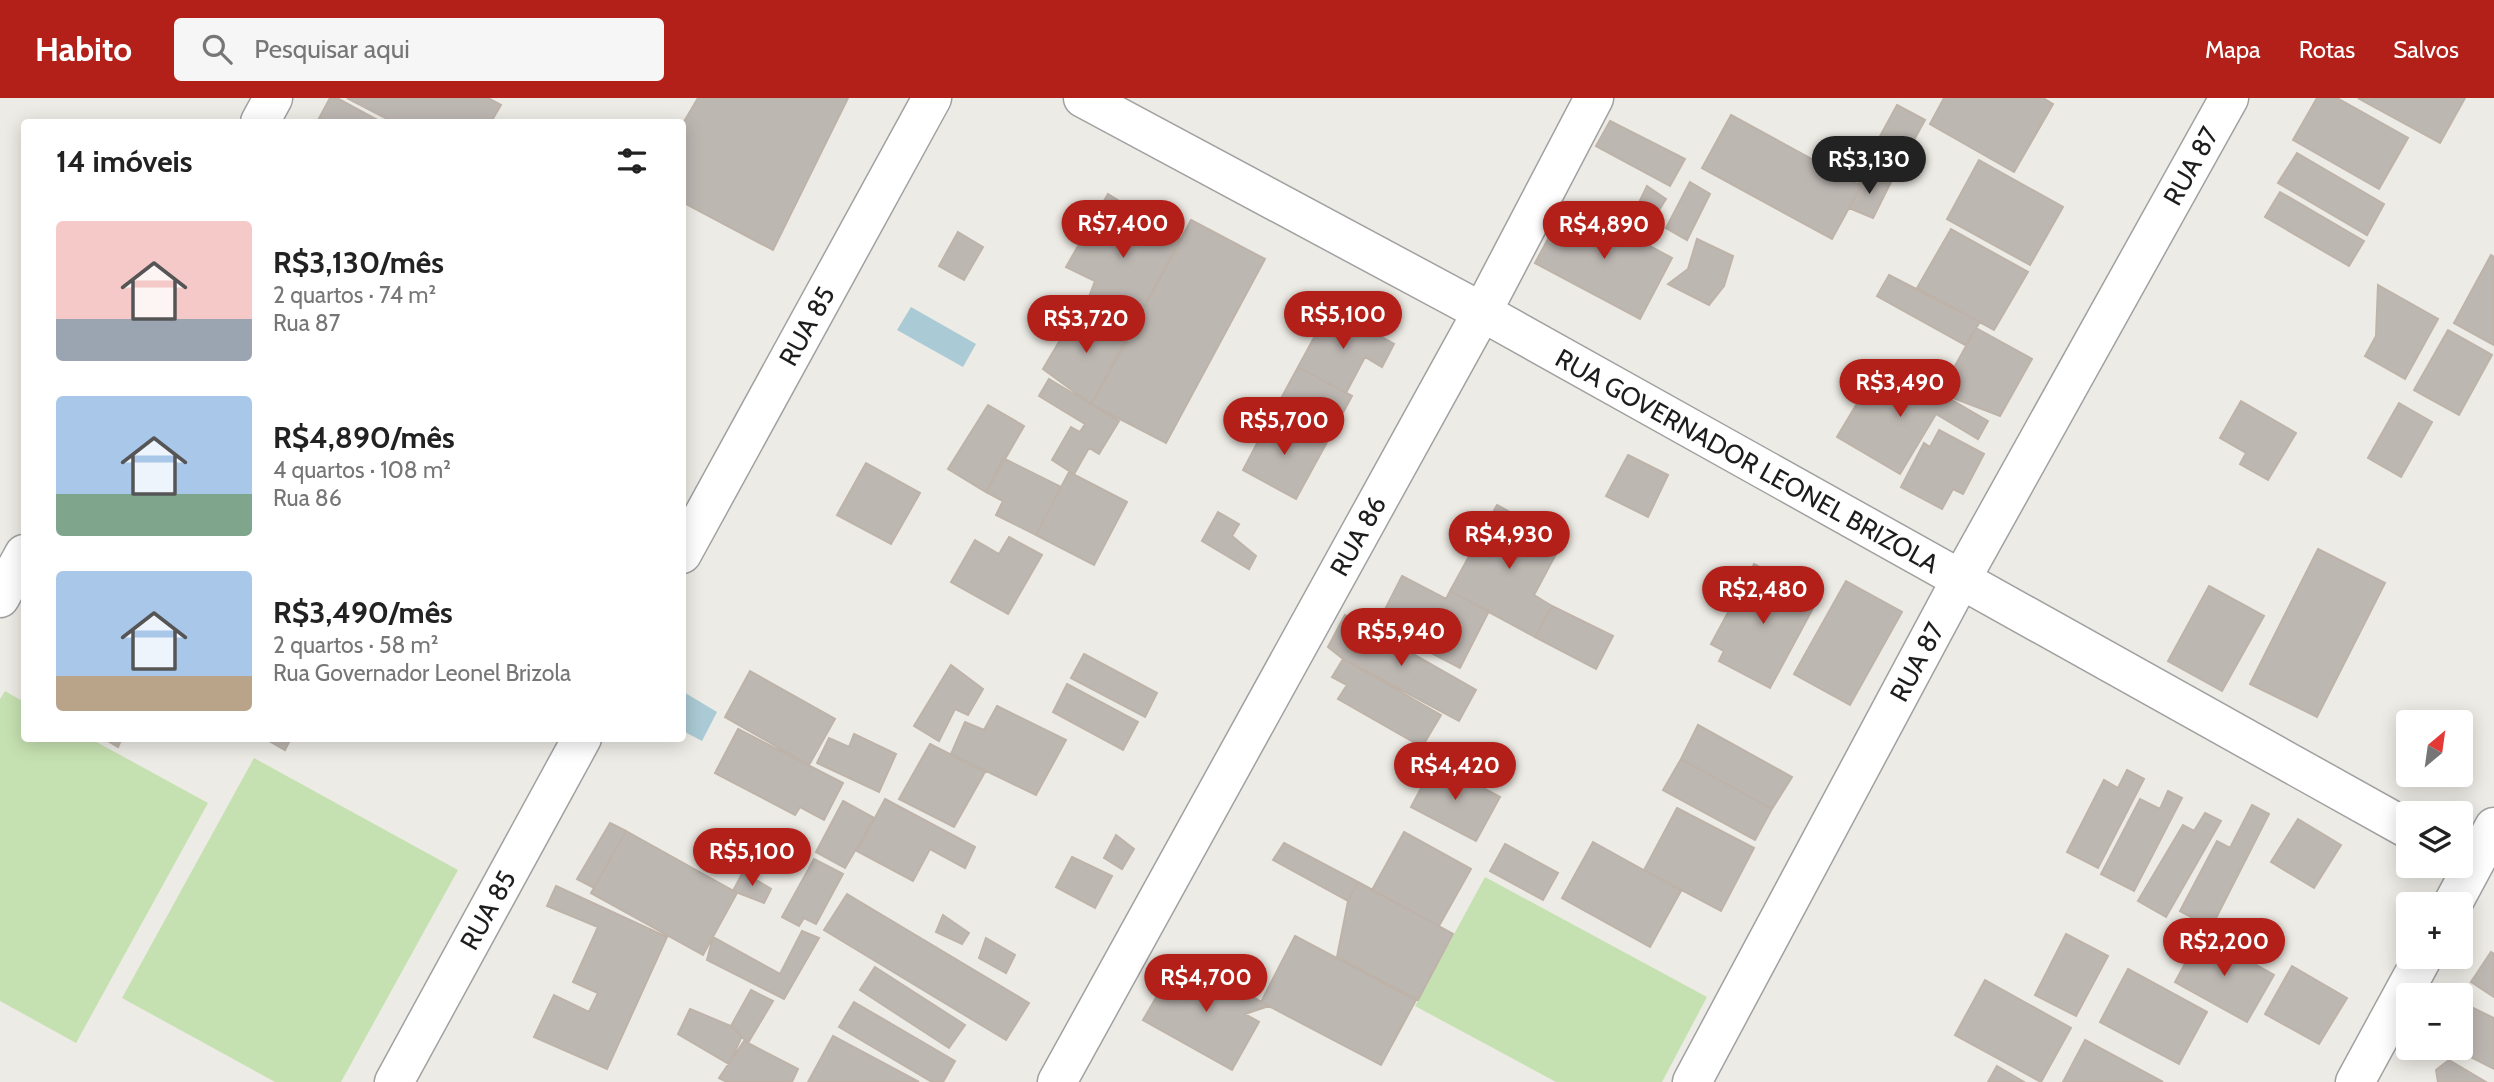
<!DOCTYPE html>
<html lang="pt">
<meta charset="utf-8">
<style>
body{margin:0;font-family:Cabin,sans-serif;background:#f6f6f6;color:#222;height:100vh;display:flex;flex-direction:column;font-size:26px;white-space:nowrap}
*{box-sizing:border-box;margin:0}
p{font-size:23px;color:#767676}
.icon{flex:none;width:38px;height:38px;fill:none;stroke:currentColor;stroke-width:2;stroke-linecap:round;stroke-linejoin:round}
.map{position:relative;flex:1;overflow:hidden}
.details{position:absolute;left:21px;top:21px;width:665px;height:623px;display:flex;flex-direction:column;background:#fff;border-radius:7px;box-shadow:0 4px 18px #0003}
.details>*{flex:none}
.needle{width:46px;rotate:29deg}
.fabs{position:absolute;left:2396px;top:612px;display:grid;gap:14px}
.fabs a{display:grid;place-items:center;width:77px;height:77px;border-radius:7px;background:#fff;box-shadow:0 4px 18px #0003;font-size:35px}
.price{position:absolute;translate:-50% -60px;padding:0 16px;border-radius:24px;background:#b22019;color:#fff;font-size:23px;line-height:46px;filter:drop-shadow(0 2px 4px #0008)}
.price::after{content:'';position:absolute;left:50%;top:42px;width:21px;height:16px;margin-left:-10px;background:inherit;clip-path:polygon(0 0,100% 0,50% 100%)}
.price.selected{background:#222;color:#fff}
ul{padding:0;list-style:none}
li{display:flex;align-items:center;gap:21px;height:175px;padding:0 35px}
li span{display:grid;place-items:center;flex:none;width:196px;height:140px;border-radius:7px;color:#555}
li>.icon{margin-inline-start:auto}
span .icon{width:84px;height:84px;fill:#fffc;stroke-width:1}
li b{font-size:30px}
h2{display:flex;justify-content:space-between;align-items:center;height:84px;padding:0 35px;font-size:30px}
header{display:flex;align-items:center;gap:42px;box-sizing:border-box;height:98px;padding:0 35px;background:#b22019;color:#fff}
header strong{font-size:33px}
nav{display:flex;gap:38px;margin-inline-start:auto;font-size:24px}
.search{width:490px;height:63px;background:#f6f6f6;display:flex;align-items:center;gap:18px;box-sizing:border-box;padding:0 24px;border-radius:7px;color:#767676;font-size:26px}
.map>svg:first-child{display:block}
</style>
<header>
<strong>Habito</strong>
<div class="search"><svg class="icon" aria-label="search" viewBox="0 0 24 24"><circle cx="10" cy="10" r="6"/><path d="M15 15l6 6"/></svg>Pesquisar aqui</div>
<nav><a>Mapa</a><a>Rotas</a><a>Salvos</a></nav>
</header>
<div class="map">
<svg width="2494" height="984" viewBox="0 0 2494 984">
<rect width="100%" height="100%" fill="#edebe5"/>
<path fill="#c6e1b1" d="M5 593 24 604V640L91 641 208 705 76 945 0 903V601Z
M254 660 458 772 341 984H275L122 900Z
M1485 779 1707 899 1662 984H1556L1415 908Z"/>
<path fill="#aacad5" d="M911 209 976 246 963 269 897 232Z
M682 593 717 614 702 643 683 633Z"/>
<path fill="#bdb7b2" stroke="#bdb3a9" stroke-width="2" d="M330 0H337L381 24H317Z
M347 0H488L501 7 491 24H393Z
M698 0H848L773 152 682 104V27Z
M1944 0H2043L2053 6 2014 74 1930 26Z
M2317 0H2337L2408 40 2379 91 2293 42Z
M2358 0H2465L2440 45Z
M1897 7 1925 22 1889 88 1861 73Z
M1731 17 1861 88 1832 141 1702 70Z
M1610 23 1685 61 1670 88 1596 48Z
M2297 55 2384 106 2367 137 2278 85Z
M1979 62 2063 109 2030 167 1947 121Z
M1864 75 1889 88 1873 120 1849 110 1861 88 1858 86Z
M1690 84 1710 96 1687 142 1666 130Z
M1647 88 1666 101 1645 134 1629 125Z
M2280 94 2364 143 2349 168 2265 119Z
M1108 96 1181 141 1133 231 1086 207 1095 183 1066 169Z
M1568 104 1672 160 1640 221 1535 165Z
M1191 122 1265 161 1166 345 1091 306Z
M1951 131 2028 174 1994 232 1917 190Z
M958 134 983 149 964 182 939 168Z
M1697 141 1733 158 1724 188 1709 207 1668 186 1688 171Z
M2491 157 2494 159V247L2454 225Z
M1889 177 1980 224 1965 247 1877 198Z
M2378 187 2438 221 2405 281 2365 258 2376 238Z
M1079 210 1130 238 1091 306 1043 271Z
M1330 210 1394 246 1382 269 1365 259 1346 295 1298 269Z
M1976 230 2032 261 2000 318 1940 295Z
M2448 232 2492 257 2459 317 2414 292Z
M1894 262 1914 273 1904 289 1933 306 1940 295 1988 323 1978 341 1936 316 1900 376 1837 339 1876 274 1884 279Z
M1298 269 1352 298 1326 346 1272 317Z
M1049 281 1119 323 1099 356 1089 350 1074 376 1052 362 1071 329 1080 334 1085 326 1039 298Z
M2241 303 2296 335 2268 382 2240 366 2246 355 2220 340Z
M2399 305 2432 324 2401 379 2368 360Z
M988 307 1024 328 986 394 948 371Z
M1272 317 1326 346 1296 401 1243 372Z
M1939 332 1984 356 1963 396 1953 391 1942 411 1901 389 1924 345 1930 349Z
M1628 357 1668 377 1648 419 1606 398Z
M1003 360 1061 389 1036 437 996 417 1003 403 986 394Z
M866 365 920 395 891 446 837 417Z
M1069 374 1127 404 1094 467 1036 437Z
M1497 407 1563 443 1534 497 1552 508 1535 539 1450 493Z
M1218 414 1239 426 1232 438 1256 458 1249 471 1202 443Z
M1009 439 1042 457 1008 516 951 484 975 442 999 456Z
M2318 451 2385 485 2317 619 2250 586Z
M1754 466 1818 501 1770 590 1719 563 1724 553 1711 546Z
M1402 478 1446 501 1450 493 1489 513 1460 570 1377 527Z
M1846 483 1902 514 1850 607 1794 576Z
M2209 488 2264 518 2222 593 2168 563Z
M1552 508 1613 538 1596 571 1535 539Z
M1345 517 1476 592 1459 623 1343 561 1328 549Z
M1084 556 1157 595 1145 619 1071 580Z
M1343 561 1441 617 1422 649 1338 601 1347 587 1332 579Z
M951 567 983 591 968 617 955 611 939 643 914 628Z
M750 573 835 621 809 667 725 619Z
M1067 586 1138 624 1123 652 1053 614Z
M997 608 1066 642 1036 697 951 656 965 624 984 632Z
M1698 627 1792 679 1772 711 1681 661Z
M738 631 843 685 824 722 800 709 795 717 715 675Z
M854 636 896 656 879 694 817 665 829 640 849 649Z
M103 640H122L118 649Z
M264 640H291L285 652Z
M930 646 985 674 954 729 899 701Z
M1681 661 1772 711 1755 742 1663 692Z
M1435 664 1500 699 1476 743 1411 709Z
M2127 672 2144 681 2098 770 2067 754 2104 682 2118 690Z
M2168 693 2182 700 2134 793 2101 776 2140 701 2160 711Z
M885 701 975 749 965 770 930 751 913 783 857 753Z
M843 703 874 720 845 770 816 754Z
M2252 707 2269 716 2211 830 2180 813 2217 743 2230 750Z
M1677 710 1754 750 1721 813 1644 772Z
M2205 715 2221 723 2166 819 2138 803 2183 727 2194 733Z
M2298 721 2341 747 2314 790 2271 764Z
M610 725 626 733 594 790 577 781Z
M626 733 737 795 703 857 591 795Z
M1404 734 1471 771 1439 828 1372 792Z
M1116 737 1134 751 1122 771 1104 760Z
M1593 744 1681 793 1650 849 1562 800Z
M1284 745 1358 784 1348 803 1273 762Z
M1505 746 1558 775 1543 802 1490 773Z
M1072 759 1112 778 1095 810 1056 789Z
M814 761 843 776 816 826 804 820 799 828 782 819Z
M743 774 771 791 764 805 733 793Z
M1358 784 1453 836 1418 902 1337 859 1348 803Z
M556 788 667 839 607 971 534 939 554 897 589 914 598 895 573 884 598 829 547 808Z
M847 796 1029 905 1006 942 824 832Z
M943 817 969 835 962 846 936 834Z
M802 833 819 840 784 901 707 862 713 839 780 876Z
M2066 836 2108 858 2076 918 2035 897Z
M2201 836 2274 877 2247 924 2175 884Z
M1295 838 1416 902 1381 967 1261 904Z
M986 840 1015 857 1006 875 979 860Z
M2491 854 2494 856V899L2471 884Z
M1193 865 1269 908 1245 916 1259 924 1232 972 1143 922 1172 872 1185 879Z
M2292 868 2347 900 2319 946 2265 916Z
M875 869 965 927 949 950 860 892Z
M2128 871 2207 914 2179 966 2100 924Z
M1985 882 2071 930 2041 984 1955 937Z
M751 892 773 903 748 945 731 928Z
M854 904 955 963 943 984H932L839 929Z
M2471 909 2494 920V971L2453 950H2460V929Z
M690 911 731 928 742 938 729 966 678 936Z
M833 938 919 984H808Z
M2085 942 2163 984H2063Z
M744 943 798 971 792 984H727L719 980Z
M2449 962 2486 984H2438L2436 972Z
M1997 968 2024 984H1988Z"/>
<g fill="none" stroke-linecap="round" stroke-linejoin="round">
<g stroke="#a1a1a1" stroke-width="41">
<path id="street" d="M1083 0 1482 214 2408 731
M260 24 273 0
M682 456 932 0
M0 500 24 456
M2452 807 2494 729
M394 984 582 640
M1057 984 1482 214 1594 0
M1692 984 1960 483 2229 0
M2355 984 2423 859"/>
</g>
<use href="#street" stroke="#fff" stroke-width="38"/>
</g>
<g text-anchor="middle" dominant-baseline="central" stroke-width="7" stroke-linejoin="round" paint-order="stroke">
<g font-size="26" fill="#1d1d1d" stroke="#fff">
<text transform="translate(2191 68) rotate(-61)">RUA 87</text>
<text transform="translate(807 228) rotate(-61)">RUA 85</text>
<text transform="translate(1747 363) rotate(29)">RUA GOVERNADOR LEONEL BRIZOLA</text>
<text transform="translate(1358 438) rotate(-61)">RUA 86</text>
<text transform="translate(1917 564) rotate(-62)">RUA 87</text>
<text transform="translate(488 812) rotate(-61)">RUA 85</text>
</g>
</g>
</svg>
<div class="fabs">
<a><svg class="needle" viewBox="-14 -14 28 28"><path d="M0-13l5 13h-10z" fill="#e53935"/><path d="M0 13l5-13h-10z" fill="#767676"/></svg></a>
<a><svg class="icon" aria-label="layers" viewBox="0 0 24 24"><path d="M12 4l9 5-9 5-9-5zM3 14l9 5 9-5"/></svg></a>
<a>+</a>
<a>−</a>
</div>
<b class="price selected" style="left:1869px;top:98px">R$3,130</b>
<b class="price" style="left:1123px;top:162px">R$7,400</b>
<b class="price" style="left:1604px;top:163px">R$4,890</b>
<b class="price" style="left:1343px;top:253px">R$5,100</b>
<b class="price" style="left:1086px;top:257px">R$3,720</b>
<b class="price" style="left:1900px;top:321px">R$3,490</b>
<b class="price" style="left:1284px;top:359px">R$5,700</b>
<b class="price" style="left:1509px;top:473px">R$4,930</b>
<b class="price" style="left:1763px;top:528px">R$2,480</b>
<b class="price" style="left:1401px;top:570px">R$5,940</b>
<b class="price" style="left:1455px;top:704px">R$4,420</b>
<b class="price" style="left:752px;top:790px">R$5,100</b>
<b class="price" style="left:2224px;top:880px">R$2,200</b>
<b class="price" style="left:1206px;top:916px">R$4,700</b>
<section class="details">
<h2>14 imóveis<svg class="icon" aria-label="filters" viewBox="0 0 24 24"><path d="M4 7h16M4 17h16"/><circle cx="9" cy="7" r="2"/><circle cx="15" cy="17" r="2"/></svg></h2>
<ul>
<li><span style="background:linear-gradient(#f6c9c9 70%,#9aa5b1 0)"><svg class="icon" aria-label="home" viewBox="0 0 24 24"><path d="M3 11l9-7 9 7M6 9v11h12V9"/></svg></span><div><b>R$3,130/mês</b><p>2 quartos · 74 m²</p><p>Rua 87</p></div></li>
<li><span style="background:linear-gradient(#a9c7e8 70%,#7fa58c 0)"><svg class="icon" aria-label="home" viewBox="0 0 24 24"><path d="M3 11l9-7 9 7M6 9v11h12V9"/></svg></span><div><b>R$4,890/mês</b><p>4 quartos · 108 m²</p><p>Rua 86</p></div></li>
<li><span style="background:linear-gradient(#a9c7e8 75%,#b9a48a 0)"><svg class="icon" aria-label="home" viewBox="0 0 24 24"><path d="M3 11l9-7 9 7M6 9v11h12V9"/></svg></span><div><b>R$3,490/mês</b><p>2 quartos · 58 m²</p><p>Rua Governador Leonel Brizola</p></div></li>
</ul>
</section>
</div>
